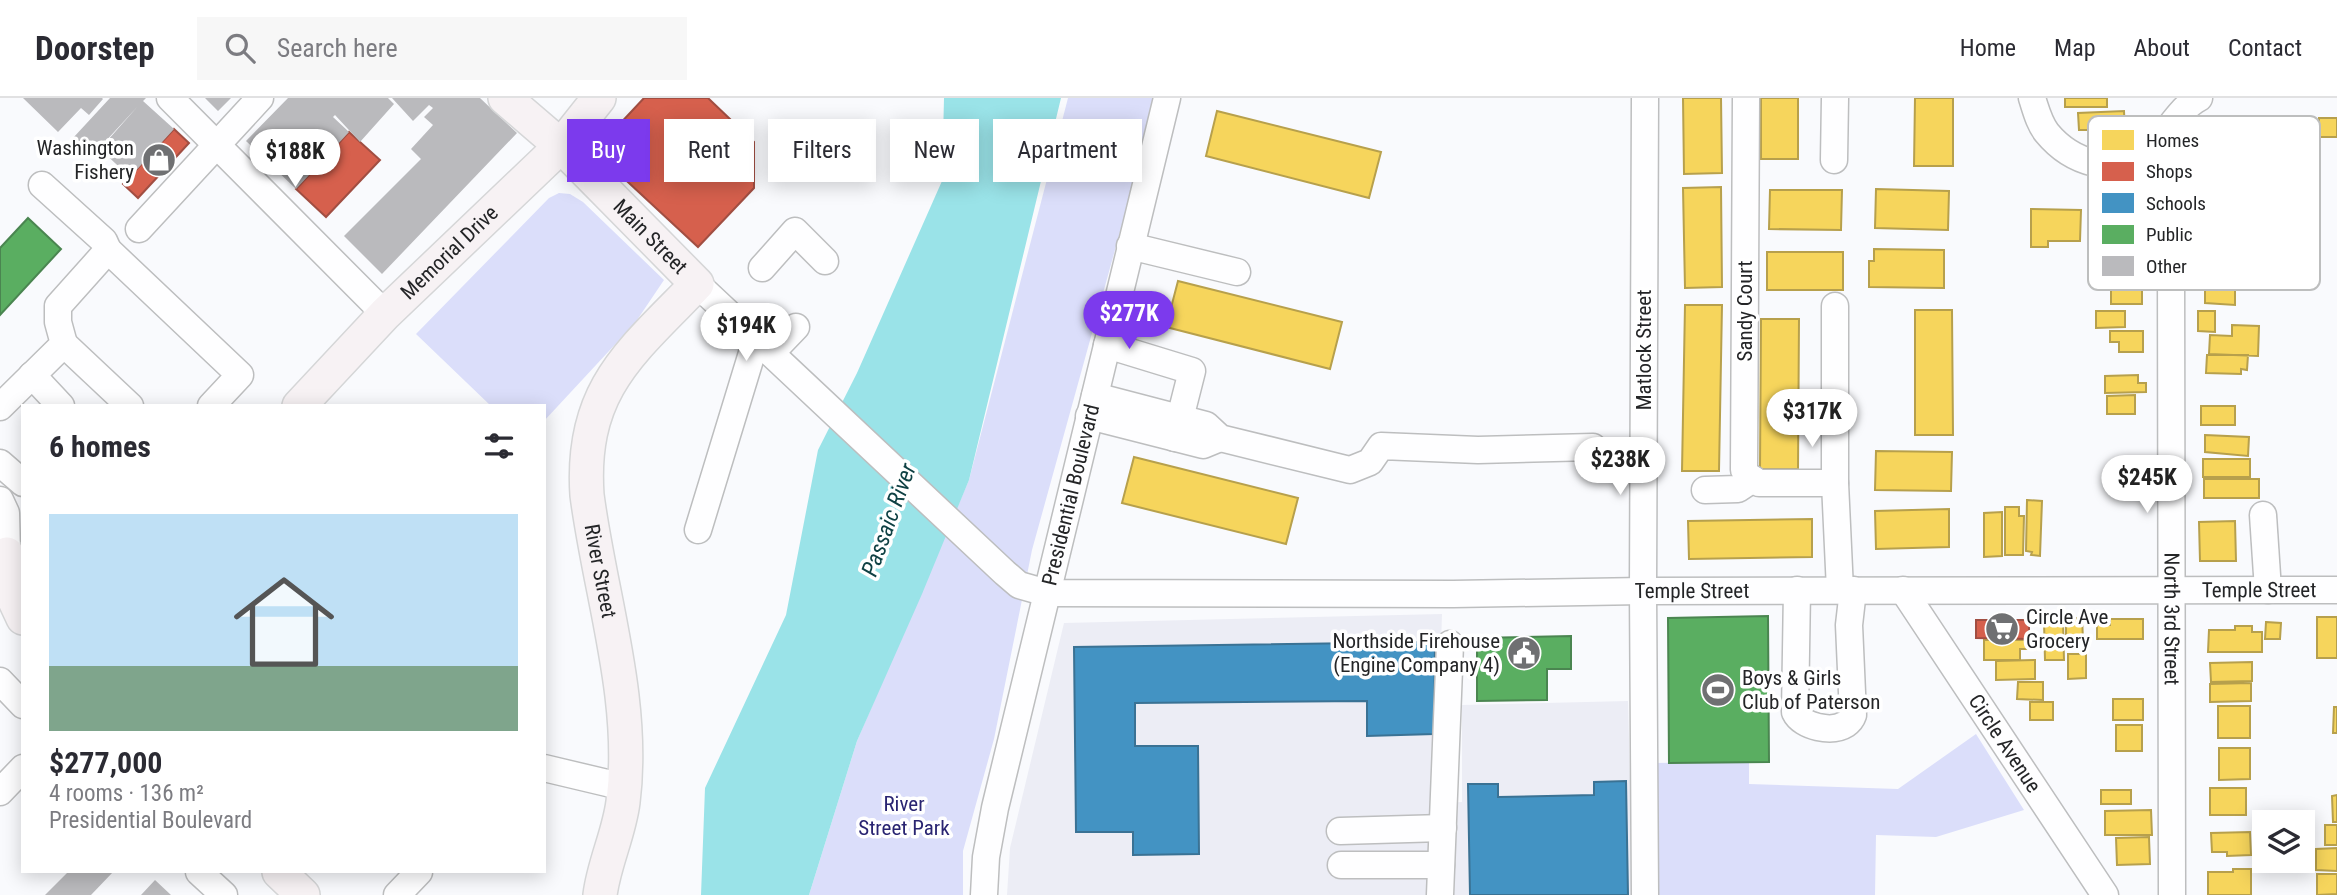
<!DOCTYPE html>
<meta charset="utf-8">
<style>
body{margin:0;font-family:"Roboto Condensed",sans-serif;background:#f7f7f7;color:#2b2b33;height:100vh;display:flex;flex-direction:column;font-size:26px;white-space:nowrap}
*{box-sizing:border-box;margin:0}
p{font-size:23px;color:#7c7c81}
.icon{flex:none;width:38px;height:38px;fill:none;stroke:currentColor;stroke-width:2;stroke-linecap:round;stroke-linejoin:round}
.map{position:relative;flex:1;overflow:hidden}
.drawer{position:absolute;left:21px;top:306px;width:525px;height:469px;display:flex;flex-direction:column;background:#fff;border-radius:0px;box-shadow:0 4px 18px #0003}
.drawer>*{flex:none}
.top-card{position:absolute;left:567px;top:21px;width:665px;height:63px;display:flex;gap:14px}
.buttons{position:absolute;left:2252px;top:712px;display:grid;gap:14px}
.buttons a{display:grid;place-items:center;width:63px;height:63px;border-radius:0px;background:#fff;box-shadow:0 4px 18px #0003;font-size:35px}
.price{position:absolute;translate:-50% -60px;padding:0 16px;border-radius:24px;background:#fff;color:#222;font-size:23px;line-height:46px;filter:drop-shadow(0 2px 4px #0008)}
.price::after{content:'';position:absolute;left:50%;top:42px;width:21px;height:16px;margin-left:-10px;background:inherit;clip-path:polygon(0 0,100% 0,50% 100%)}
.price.selected{background:#7c3aed;color:#fff}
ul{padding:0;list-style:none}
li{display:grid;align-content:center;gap:14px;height:371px;padding:0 28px}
li span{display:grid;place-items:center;height:217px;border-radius:0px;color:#555}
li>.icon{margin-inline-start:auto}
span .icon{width:126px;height:126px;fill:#fffc;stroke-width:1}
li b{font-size:30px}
h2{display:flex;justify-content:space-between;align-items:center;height:84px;padding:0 28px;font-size:30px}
.pill{padding:0 24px;border-radius:0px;background:#fff;box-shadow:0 4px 18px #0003;font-size:24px;line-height:63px}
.pill.selected{background:#7c3aed;color:#fff}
header{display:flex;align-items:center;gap:42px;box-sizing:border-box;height:98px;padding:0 35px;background:#fff;border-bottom:2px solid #e1e1e2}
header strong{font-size:33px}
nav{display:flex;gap:38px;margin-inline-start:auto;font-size:24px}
.search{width:490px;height:63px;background:#f7f7f7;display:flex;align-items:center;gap:18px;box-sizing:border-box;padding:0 24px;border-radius:0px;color:#7c7c81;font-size:26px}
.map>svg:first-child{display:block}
</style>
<header>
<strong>Doorstep</strong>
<div class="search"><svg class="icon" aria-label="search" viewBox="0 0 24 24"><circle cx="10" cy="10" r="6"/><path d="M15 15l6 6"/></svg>Search here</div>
<nav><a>Home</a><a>Map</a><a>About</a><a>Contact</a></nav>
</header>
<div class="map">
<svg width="2337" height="797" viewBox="0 0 2337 797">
<rect width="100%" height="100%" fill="#f9fafd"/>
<path fill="#ecedf5" d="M1442 516 1436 705 1462 704V607L1628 603 1633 797H1007L1010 750 1064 525Z"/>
<path fill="#dbdefa" d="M1068 0H1157L1032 452 994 641 963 753V797H809L857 643 969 382Z
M559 95 570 96 583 104 664 182 635 225 544 323V308H491L416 236 549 100Z
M1976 636 2024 712 1936 739 1876 737 1875 797H1651L1652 665 1749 664V686L1898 691Z"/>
<path fill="#9ae3e8" d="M944 0H1061L969 382 922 496 857 643 809 797H701L705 690 786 517 818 352 857 275 942 83Z"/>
<path fill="#f6d55c" stroke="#b7a04c" stroke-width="2" d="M1683 0H1721L1722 75 1684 76Z
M1761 0H1798V61H1761Z
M1915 0H1953V68H1914Z
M2065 0H2107V9H2065Z
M1217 13 1381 54 1369 100 1206 58Z
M2124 13 2125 34 2095 35V32H2079L2078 15Z
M2319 20H2337V39H2319Z
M1721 89 1722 189 1685 190 1683 90Z
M1876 91 1949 93 1948 132 1875 130Z
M1770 92H1842L1841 132 1769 131Z
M2031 111 2081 112 2080 143H2048V149H2031Z
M1874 151 1944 152V190L1869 189V163H1874Z
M1767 154H1843V192H1767Z
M1178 183 1342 224 1330 271 1166 229Z
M2111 187H2142V206H2111Z
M2235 187V207L2205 205V188Z
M1685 207H1722L1719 373H1682Z
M1915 212H1952L1953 337H1915Z
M2096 213H2125V229L2096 230Z
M2198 213H2215V234L2198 233Z
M1761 221H1799L1798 371H1760Z
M2232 227 2259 228 2258 258 2209 256 2210 237 2232 238Z
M2110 233H2143V254H2119V244H2110Z
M2207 257H2248L2247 272 2241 271V276L2206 275Z
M2138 277V285H2146V294L2105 295V278Z
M2135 297V316H2107V298Z
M2201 308H2235V327H2201Z
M2205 337 2249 339 2248 358 2205 354Z
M1876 353 1952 354 1951 393 1875 392Z
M1134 359 1298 400 1286 446 1122 405Z
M2203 361H2250V379H2203Z
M2204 381H2259V400H2204Z
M2027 402 2042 403 2040 458 2031 457 2032 454 2026 453Z
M2005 409H2019V418H2024L2023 457H2005Z
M1949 411V449L1876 451 1875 413Z
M2002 414V458L1984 459V415Z
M1812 421V459L1689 461 1688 423Z
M2235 423 2236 463H2200L2199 424Z
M2317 519H2337V560H2317Z
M2082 520 2083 541 2066 542V521Z
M2110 521H2143V541H2097V527H2110Z
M2063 523 2064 562H2045L2044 524Z
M2266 524 2281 525 2280 541H2265Z
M2235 528H2252V534H2262V554H2208L2209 532H2235Z
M1984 542H2031V551H2020V562H1984Z
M2068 556H2086V580L2068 581Z
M2035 562V581L1996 582V563Z
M2252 564V583L2211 584 2210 565Z
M2018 584H2043V602L2017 601Z
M2251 585V603L2210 604V586Z
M2113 601H2143V622H2113Z
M2030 604H2053V622H2030Z
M2218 608H2250V640H2218Z
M2334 609H2337V635H2333Z
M2116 627H2142V653H2116Z
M2219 650H2250V681L2219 682Z
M2210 690H2246V717H2210Z
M2101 692H2131V706H2101Z
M2337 697V724H2333L2332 698Z
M2151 712 2152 737H2105V713Z
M2325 727H2337V747H2325Z
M2250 734 2251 757 2227 758V754H2212L2211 735Z
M2149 739 2150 766 2117 767 2116 740Z
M2337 750V773L2316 772V751Z
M2233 771H2251V797H2208V774H2233Z
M2317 776H2337V796L2317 797Z"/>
<path fill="#d6604d" stroke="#a14e42" stroke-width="2" d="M644 0H708L754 44V90L698 149 615 72 616 30Z
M174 31 189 45 138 100 123 86Z
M349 34 380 62 326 119 296 91Z
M1976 522H2029V541L1976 540Z"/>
<path fill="#4393c3" stroke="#3a7294" stroke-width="2" d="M1435 544 1434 636 1367 638V603L1135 605V648H1198L1199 756 1133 757V734H1076L1074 549Z
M1626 683 1628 797H1470L1468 686H1498V699L1594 697V684Z"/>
<path fill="#5aae61" stroke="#4a8550" stroke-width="2" d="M28 120 61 151 0 217V150Z
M1768 518 1769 664 1669 665 1668 520Z
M1571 538V571H1547V602L1477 603V540Z"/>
<path fill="#bababd" d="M23 0H102L103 1 89 17 81 10 58 34Z
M110 0H146L143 3 174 31 130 79 100 51 138 8 92 58 73 40Z
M205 0H231L218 13Z
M288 0H388L394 6 360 44 335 17 333 19 349 34 296 91 246 43Z
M392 0H480L517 35 382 176 344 138 421 61 411 51 433 27 424 19 433 10 429 7 413 23Z
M68 774H113L91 797H45Z
M155 782 171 797H141Z"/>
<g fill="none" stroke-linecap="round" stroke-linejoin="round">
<g stroke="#bdbebf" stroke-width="29">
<g id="minor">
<path d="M170 0 385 216"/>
<path d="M1645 0 1643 493 1645 797"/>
<path d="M1746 0 1744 372 1749 379 1759 385H1835"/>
<path d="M2032 0C2036 12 2039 25 2047 35 2071 64 2114 79 2147 54 2166 39 2178 11 2199 0"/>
<path id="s1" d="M2165 35 2171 155 2172 797"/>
<path d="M1834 62 1835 0"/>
<path d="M42 87 104 143 108 152"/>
<path d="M139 131 260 0"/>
<path d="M1130 148 1237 174"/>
<path d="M762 170 795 133 825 163"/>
<path id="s2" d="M697 186 1005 475 1019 487 1047 495 1453 496 1643 493 2337 492"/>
<path d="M1835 208V385L1840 492"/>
<path d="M64 246 130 308"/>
<path d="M1107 247 1192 273 1175 340"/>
<path d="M771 255 796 229"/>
<path d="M32 277 61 308"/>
<path d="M1095 298 1206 327 1220 340 1350 372 1370 364 1381 348 1478 352 1593 349"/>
<path d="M0 309 64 246 58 224V208L108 152 240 277 211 308"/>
<path d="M1089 318 1203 347 1220 340"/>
<path d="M0 365 23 385"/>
<path d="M1705 392 1738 391 1753 381"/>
<path d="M0 402 6 415 7 456"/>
<path d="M2263 417 2268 492"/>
<path d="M698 432 756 242"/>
<path d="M1797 492 1795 614C1802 629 1832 635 1846 626 1849 624 1852 620 1853 617L1849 527 1853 492"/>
<path id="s3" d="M1903 492 2105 797"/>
<path d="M0 583 23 607"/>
<path d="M544 670 624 689"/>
<path d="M0 694 23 670"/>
<path d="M1340 733 1443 730"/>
<path d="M1341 767H1441"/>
<path d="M199 774 224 797"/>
<path d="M397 797 419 774"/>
<path id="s4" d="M984 797 986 759 995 710 1167 0"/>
<path d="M1440 797 1450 546"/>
</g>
</g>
<g stroke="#d5d6d7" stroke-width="36">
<g id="major">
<path id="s5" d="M505 0 561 48 697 186C630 255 580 292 587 397 600 497 636 601 623 704 619 736 604 765 600 797"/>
<path id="s6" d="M299 308 385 216 561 48 599 0"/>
<path d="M7 456 9 490 23 520"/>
<path d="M279 774 303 797"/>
</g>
</g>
<use href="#minor" stroke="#fefeff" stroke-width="26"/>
<use href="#major" stroke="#f7f2f4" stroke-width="33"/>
</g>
<defs>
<g id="shop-disc" transform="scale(1.75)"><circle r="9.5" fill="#6f7072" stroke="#fff"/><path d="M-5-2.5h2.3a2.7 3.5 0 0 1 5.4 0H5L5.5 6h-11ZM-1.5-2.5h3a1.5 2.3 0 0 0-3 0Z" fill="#fff"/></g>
<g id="supermarket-disc" transform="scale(1.75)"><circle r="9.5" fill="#6f7072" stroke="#fff"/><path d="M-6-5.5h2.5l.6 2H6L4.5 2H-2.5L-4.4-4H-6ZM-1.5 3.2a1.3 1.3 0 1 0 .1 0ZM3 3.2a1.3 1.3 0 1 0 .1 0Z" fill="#fff"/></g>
<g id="civic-disc" transform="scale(1.75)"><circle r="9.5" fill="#6f7072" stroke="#fff"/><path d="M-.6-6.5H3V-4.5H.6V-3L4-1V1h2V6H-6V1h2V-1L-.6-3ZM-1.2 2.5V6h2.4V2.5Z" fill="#fff"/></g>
<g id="stadium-disc" transform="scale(1.75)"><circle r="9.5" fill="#6f7072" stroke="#fff"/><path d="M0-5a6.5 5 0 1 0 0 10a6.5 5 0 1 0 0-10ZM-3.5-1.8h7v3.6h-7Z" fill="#fff"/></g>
</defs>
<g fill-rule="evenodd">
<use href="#shop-disc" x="159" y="62"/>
<use href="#supermarket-disc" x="2002" y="531"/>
<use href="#civic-disc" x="1524" y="555"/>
<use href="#stadium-disc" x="1718" y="592"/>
</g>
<g text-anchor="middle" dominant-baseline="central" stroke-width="7" stroke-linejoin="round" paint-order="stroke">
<g font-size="21" fill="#242527" stroke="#fff" text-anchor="end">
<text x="134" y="50">Washington<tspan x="134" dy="24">Fishery</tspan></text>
<text x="2026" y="519" text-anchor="start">Circle Ave<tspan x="2026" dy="24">Grocery</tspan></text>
<text x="1500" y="543">Northside Firehouse<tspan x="1500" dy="24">(Engine Company 4)</tspan></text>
<text x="1742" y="580" text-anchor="start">Boys &amp; Girls<tspan x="1742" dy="24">Club of Paterson</tspan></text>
</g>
<g font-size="21" fill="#242527" stroke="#fff">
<text stroke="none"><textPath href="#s5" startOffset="201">Main Street</textPath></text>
<text stroke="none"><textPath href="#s6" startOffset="215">Memorial Drive</textPath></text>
<text transform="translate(1745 213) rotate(-90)">Sandy Court</text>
<text transform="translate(1644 252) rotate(-90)">Matlock Street</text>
<text stroke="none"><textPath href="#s4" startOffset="410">Presidential Boulevard</textPath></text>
<text stroke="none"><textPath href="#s5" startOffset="593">River Street</textPath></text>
<text stroke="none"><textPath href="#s2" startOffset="1682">Temple Street</textPath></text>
<text stroke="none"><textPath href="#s2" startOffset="1115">Temple Street</textPath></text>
<text stroke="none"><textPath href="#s1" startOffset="486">North 3rd Street</textPath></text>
<text stroke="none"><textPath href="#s3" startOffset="184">Circle Avenue</textPath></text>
</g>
<g font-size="21" fill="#292471" stroke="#fff">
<text x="904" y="706">River<tspan x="904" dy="24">Street Park</tspan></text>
</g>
<g font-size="23" font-style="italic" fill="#0f4144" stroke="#fff">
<text transform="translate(889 422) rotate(-70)">Passaic River</text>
</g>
</g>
<rect x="2088" y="18" width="232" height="174" rx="10" fill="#fff" stroke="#bdbebe" stroke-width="2"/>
<rect x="2102" y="32" width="32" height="20" fill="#f6d55c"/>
<rect x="2102" y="64" width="32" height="19" fill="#d6604d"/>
<rect x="2102" y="95" width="32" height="20" fill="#4393c3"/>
<rect x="2102" y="127" width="32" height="19" fill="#5aae61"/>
<rect x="2102" y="158" width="32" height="20" fill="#bababd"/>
<g font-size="19" fill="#242527">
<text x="2146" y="49">Homes</text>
<text x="2146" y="80">Shops</text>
<text x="2146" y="112">Schools</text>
<text x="2146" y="143">Public</text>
<text x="2146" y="175">Other</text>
</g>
</svg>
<div class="buttons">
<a><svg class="icon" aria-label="layers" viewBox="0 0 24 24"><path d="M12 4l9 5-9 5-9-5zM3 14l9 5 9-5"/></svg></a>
</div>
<b class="price" style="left:295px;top:91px">$188K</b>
<b class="price selected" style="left:1129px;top:253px">$277K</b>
<b class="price" style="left:746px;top:265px">$194K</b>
<b class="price" style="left:1812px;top:351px">$317K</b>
<b class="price" style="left:1620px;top:399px">$238K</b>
<b class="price" style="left:2147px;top:417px">$245K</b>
<div class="top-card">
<a class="pill selected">Buy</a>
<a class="pill">Rent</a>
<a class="pill">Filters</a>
<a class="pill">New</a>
<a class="pill">Apartment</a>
</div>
<section class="drawer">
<h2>6 homes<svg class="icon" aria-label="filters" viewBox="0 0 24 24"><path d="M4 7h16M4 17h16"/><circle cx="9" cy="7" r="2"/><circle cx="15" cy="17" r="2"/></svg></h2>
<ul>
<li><span style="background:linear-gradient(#bfe0f5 70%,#7fa58c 0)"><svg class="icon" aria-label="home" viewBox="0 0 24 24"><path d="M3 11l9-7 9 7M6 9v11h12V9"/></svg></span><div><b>$277,000</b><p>4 rooms · 136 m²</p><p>Presidential Boulevard</p></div></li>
</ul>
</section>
</div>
